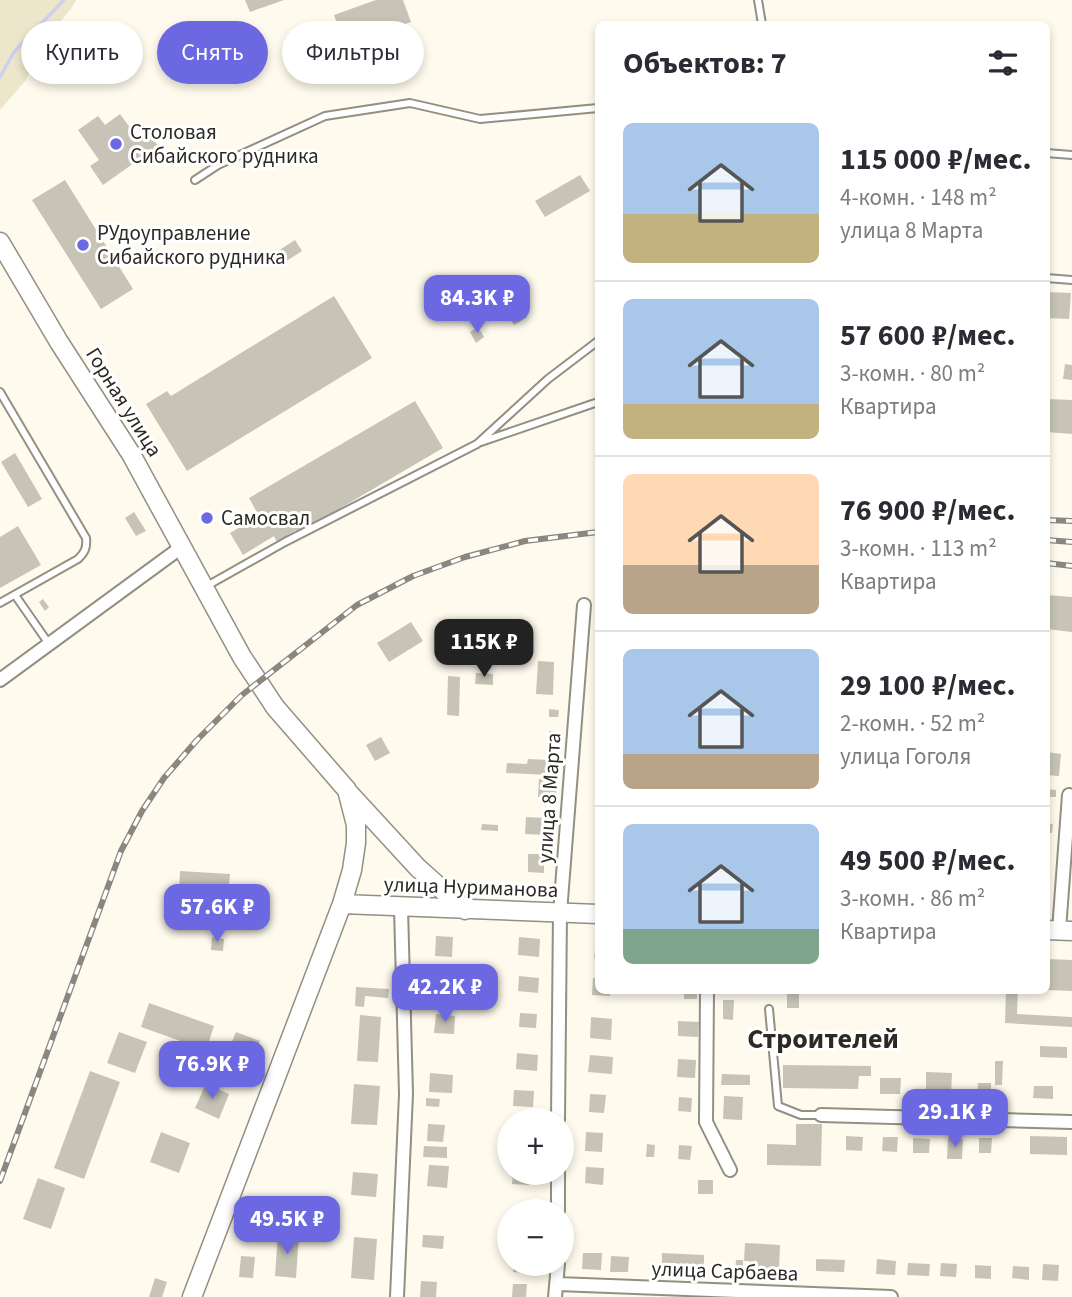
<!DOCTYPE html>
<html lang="ru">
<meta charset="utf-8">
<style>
body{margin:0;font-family:"Source Sans 3",sans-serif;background:#f2f2f3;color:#2b2b33;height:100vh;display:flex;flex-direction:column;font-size:26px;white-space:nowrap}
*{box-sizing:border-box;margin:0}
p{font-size:23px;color:#7c7c81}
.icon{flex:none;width:38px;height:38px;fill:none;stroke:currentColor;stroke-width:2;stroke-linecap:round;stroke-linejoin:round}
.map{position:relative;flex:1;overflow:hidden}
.sheet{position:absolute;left:595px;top:21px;width:455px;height:973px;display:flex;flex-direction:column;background:#fff;border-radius:10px;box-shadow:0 4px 10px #0003}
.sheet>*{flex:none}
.banner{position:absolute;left:21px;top:21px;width:469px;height:63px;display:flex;gap:14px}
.buttons{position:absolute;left:497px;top:1108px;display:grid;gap:14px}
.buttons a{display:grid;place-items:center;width:77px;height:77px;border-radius:50%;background:#fff;box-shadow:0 4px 10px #0003;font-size:35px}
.price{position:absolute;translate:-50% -60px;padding:0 16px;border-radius:14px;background:#6b68e2;color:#fff;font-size:23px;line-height:46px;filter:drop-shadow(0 2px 4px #0008)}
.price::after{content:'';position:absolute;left:50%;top:42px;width:21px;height:16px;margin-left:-10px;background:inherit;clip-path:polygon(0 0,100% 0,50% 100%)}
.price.on{background:#222;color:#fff}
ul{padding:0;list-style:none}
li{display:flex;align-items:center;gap:21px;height:175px;padding:0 28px}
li+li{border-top:2px solid #e1e1e2}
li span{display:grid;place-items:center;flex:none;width:196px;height:140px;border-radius:10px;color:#555}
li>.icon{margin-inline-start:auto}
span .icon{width:84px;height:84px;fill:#fffc;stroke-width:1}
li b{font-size:30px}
h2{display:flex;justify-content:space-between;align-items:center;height:84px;padding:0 28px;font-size:30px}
.tag{padding:0 24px;border-radius:32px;background:#fff;box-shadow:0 4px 10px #0003;font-size:24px;line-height:63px}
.tag.on{background:#6b68e2;color:#fff}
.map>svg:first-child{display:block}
</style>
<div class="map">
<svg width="1072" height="1297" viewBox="0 0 1072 1297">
<rect width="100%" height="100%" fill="#fefaed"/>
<path fill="#eee6cb" d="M0 0H76L71 9 41 43 26 80 0 110Z"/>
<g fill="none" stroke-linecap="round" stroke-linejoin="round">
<path stroke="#ccd0f1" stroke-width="3.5" d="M0 77 14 52 64 0"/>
</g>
<path fill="#c7c4b7" d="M245 0H284L250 12Z
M376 0H403L411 22 345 46 342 38 328 43 323 28 337 23 334 15Z
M120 114 138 139 148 131 158 146 103 185 90 166 99 160 78 130 98 116 105 125Z
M580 175 590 191 545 217 535 201Z
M65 180 133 289 101 309 32 200Z
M295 240 302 251 285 262 278 251Z
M1046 292 1071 293 1069 319 1046 318Z
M334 296 372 358 187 471 146 404 167 391 171 396Z
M514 296 527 317 514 325 501 303Z
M478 327 484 337 476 343 470 332Z
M1065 364 1072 365V380L1063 379Z
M1046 399 1072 400V434L1046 432Z
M415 401 443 448 298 533 296 530 277 542 274 536 243 555 230 533 259 516 249 498Z
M15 453 42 499 28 507 1 462Z
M134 512 146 531 136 536 125 518Z
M18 526 41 565 0 588V537Z
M1046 595 1072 597V632L1046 629Z
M43 599 49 607 45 611 39 602Z
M411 622 423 641 389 662 377 643Z
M538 661 554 662 553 695 536 694Z
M476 673 493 674V685L475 684Z
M448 676 460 677 459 716 447 715Z
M549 709 559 710 558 717H549Z
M549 731H556V740H549Z
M381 737 390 753 375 761 366 745Z
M1046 752 1061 754 1059 776 1046 775Z
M528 759 550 760 549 775 506 773 507 763 527 764Z
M539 779 557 780 556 798 538 797Z
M1046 789 1056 790V797H1046Z
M526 817 546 818V835L525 834Z
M1046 823 1053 824 1052 833H1046Z
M482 824 498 825V831L481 830Z
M528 854H544V873L528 872Z
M180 871 230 874 228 896 179 893Z
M436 936 453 937 452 957 435 956Z
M212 937 224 939 223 951 211 950Z
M519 937 540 939 539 957 518 955Z
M596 940H598V959L594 958Z
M1046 959 1072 960V991L1046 990Z
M431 972 459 974 458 988H444V998L430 997Z
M519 976 539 978 538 993 518 991Z
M593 978H598V990H610V996L592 995Z
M356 987 389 989 388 998 365 996 364 1007 355 1006Z
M684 990H697V999H684Z
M787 990H799V1008H787Z
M1006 990H1018L1017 1014 1072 1017V1027L1005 1023Z
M723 1000H734L733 1020 723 1019Z
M149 1003 214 1026 206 1050 141 1027Z
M520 1013 537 1014 536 1028 519 1027Z
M436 1014 455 1016 454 1034 434 1033Z
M360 1015 381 1017 378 1062 357 1061Z
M591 1017 612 1019 611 1040 590 1038Z
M678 1021 699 1022 698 1037 678 1036Z
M119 1032 147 1042 135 1073 107 1063Z
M236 1032 260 1041 253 1058 229 1049Z
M1040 1046 1067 1047V1058L1040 1057Z
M517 1053 538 1055 537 1071 516 1069Z
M590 1055 613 1057 612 1074 588 1072Z
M678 1059 696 1060 695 1078 677 1077Z
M995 1061H1003L1002 1085H995Z
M783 1065 871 1066V1076H859L858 1089 783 1088Z
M90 1071 120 1082 84 1179 54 1168Z
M926 1072 952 1073 951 1097 926 1096Z
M430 1073 453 1075 452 1093 429 1092Z
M722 1074 750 1075V1085H721Z
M880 1078H901L900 1094H880Z
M978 1083H991V1097H977Z
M206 1084 229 1094 219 1119 195 1108Z
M354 1084 380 1086 377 1125 351 1124Z
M1034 1086H1053V1099L1033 1098Z
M514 1090 534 1091 533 1107 513 1106Z
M590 1094 606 1095 604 1113 589 1112Z
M724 1096 743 1097 742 1120 723 1119Z
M679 1097 692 1098 691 1112 678 1111Z
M426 1098 440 1099 439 1107 426 1106Z
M428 1124 445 1125 443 1142 427 1141Z
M796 1124H822L821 1166 767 1165V1144L796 1145Z
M161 1132 190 1143 179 1173 150 1162Z
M586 1132 603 1133 602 1152 585 1151Z
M846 1136 863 1137 862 1151 846 1150Z
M1030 1136 1067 1137V1155L1030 1154Z
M883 1137H898L897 1152 882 1151Z
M913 1138 930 1139 929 1153H913Z
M948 1138 963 1139 962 1159H947Z
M979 1138H992L991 1153H979Z
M647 1144 655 1145 654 1157H646Z
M679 1145 692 1146 690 1160 678 1159Z
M424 1146 447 1147V1158L423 1157Z
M429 1165 449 1166 447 1188 427 1186Z
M586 1167 604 1168 603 1185 585 1183Z
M353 1172 378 1174 376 1197 351 1195Z
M513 1172H530L529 1185 512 1184Z
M38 1178 65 1188 51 1229 23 1219Z
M698 1180H713V1194H698Z
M278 1234 299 1235 296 1278 275 1276Z
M423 1235 444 1236 443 1249 422 1247Z
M354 1237 377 1239 374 1280 351 1278Z
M745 1243 780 1245 779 1271 748 1270 749 1261H744Z
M583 1253H602L601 1270 582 1269Z
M662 1253 704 1255V1268L662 1266Z
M241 1256 255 1257 253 1278 239 1277Z
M611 1256 629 1257 628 1272H610Z
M816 1259 845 1260 844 1272 816 1271Z
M877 1259 896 1261 895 1275 876 1274Z
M736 1260H743V1273H735Z
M908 1263 930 1264 929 1276 907 1275Z
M941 1263 957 1264 956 1277 940 1276Z
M514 1264H534L533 1274 513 1272Z
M1043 1264 1059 1265 1058 1281 1042 1280Z
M975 1265 991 1266V1279L975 1278Z
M1013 1266 1029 1267V1280L1012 1278Z
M155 1278 167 1282 162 1297H149Z
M421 1281 437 1282 436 1297H420Z
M513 1284H527L526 1297H512Z"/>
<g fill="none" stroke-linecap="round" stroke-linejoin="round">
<g stroke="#928f83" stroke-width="10">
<path id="lane" d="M758 0 762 24
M1046 153 1072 155
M195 180 218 165 325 116 410 103 480 119 598 108
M1046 278 1072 280
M0 392 86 538C87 548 85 552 78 559L0 603
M481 442 598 402
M205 587 285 542 477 444 548 379 598 341
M15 595 49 644
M769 1009 778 1106 801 1115H821"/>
</g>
<g stroke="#928f83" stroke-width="16">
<path id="street" d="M0 680 183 546
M1059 930 1069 795
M707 990 706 1122 730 1170
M821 1115 1072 1122
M558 1120 560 913 584 605
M558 1211V1172
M558 1284 891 1297
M397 1297 406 1094 401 908
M555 1297 558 1264"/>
</g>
<g stroke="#928f83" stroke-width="21">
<path id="secondary" d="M0 242 59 342 131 454 242 657 275 707 347 790 356 825V843L352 870 342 904 192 1297
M349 793 418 868 465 910
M342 904 598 914
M1046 930 1072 931"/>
</g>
<use href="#lane" stroke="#fff" stroke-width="6"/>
<use href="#street" stroke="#fff" stroke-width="12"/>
<use href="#secondary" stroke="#fff" stroke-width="18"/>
<g stroke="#8a877e" stroke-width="6">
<path id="rail" d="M1046 520 1072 521
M1046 540 1072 542
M1046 563 1072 566
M0 1181 121 851 142 811 164 778 197 740 242 695 357 605 413 576 465 557 525 541 598 532"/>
</g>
<use href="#rail" stroke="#fff" stroke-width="3.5" stroke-dasharray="10" stroke-linecap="butt"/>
</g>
<g fill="#6b68e2" stroke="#fff" stroke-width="2.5">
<circle cx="116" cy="144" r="7"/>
<circle cx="83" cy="245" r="7"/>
<circle cx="207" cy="518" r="7"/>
</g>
<g text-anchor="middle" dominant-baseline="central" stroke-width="6" stroke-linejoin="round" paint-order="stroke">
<g font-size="21" fill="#2c2a25" stroke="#fff" text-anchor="start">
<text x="130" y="132">Столовая<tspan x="130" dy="24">Сибайского рудника</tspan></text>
<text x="97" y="233">РУдоуправление<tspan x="97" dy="24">Сибайского рудника</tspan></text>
<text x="221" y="518">Самосвал</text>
</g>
<g font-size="21" fill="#2c2a25" stroke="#fff">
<text transform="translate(124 402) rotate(58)">Горная улица</text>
<text transform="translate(549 798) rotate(-86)">улица 8 Марта</text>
<text transform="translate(471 887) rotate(2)">улица Нуриманова</text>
<text transform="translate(725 1271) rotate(2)">улица Сарбаева</text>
</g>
<g font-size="28" font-weight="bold" fill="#2c2a25" stroke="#fff">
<text x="823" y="1039">Строителей</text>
</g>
</g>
</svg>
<div class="buttons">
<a>+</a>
<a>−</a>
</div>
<b class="price" style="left:477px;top:335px">84.3K ₽</b>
<b class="price on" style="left:484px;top:679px">115K ₽</b>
<b class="price" style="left:217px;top:944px">57.6K ₽</b>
<b class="price" style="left:445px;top:1024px">42.2K ₽</b>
<b class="price" style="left:212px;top:1101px">76.9K ₽</b>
<b class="price" style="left:955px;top:1149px">29.1K ₽</b>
<b class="price" style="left:287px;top:1256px">49.5K ₽</b>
<div class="banner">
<a class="tag">Купить</a>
<a class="tag on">Снять</a>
<a class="tag">Фильтры</a>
</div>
<section class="sheet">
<h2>Объектов: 7<svg class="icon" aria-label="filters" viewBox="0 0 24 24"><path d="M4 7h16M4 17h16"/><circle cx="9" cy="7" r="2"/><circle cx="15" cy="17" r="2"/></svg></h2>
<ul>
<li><span style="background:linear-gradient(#a9c7e8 65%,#c2b280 0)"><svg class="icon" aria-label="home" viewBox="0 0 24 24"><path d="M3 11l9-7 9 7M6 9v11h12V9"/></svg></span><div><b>115 000 ₽/мес.</b><p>4-комн. · 148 m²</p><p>улица 8 Марта</p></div></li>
<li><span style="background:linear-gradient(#a9c7e8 75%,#c2b280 0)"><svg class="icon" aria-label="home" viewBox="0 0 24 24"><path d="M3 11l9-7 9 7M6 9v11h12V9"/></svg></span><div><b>57 600 ₽/мес.</b><p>3-комн. · 80 m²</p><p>Квартира</p></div></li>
<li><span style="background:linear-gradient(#ffd9b3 65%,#b9a48a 0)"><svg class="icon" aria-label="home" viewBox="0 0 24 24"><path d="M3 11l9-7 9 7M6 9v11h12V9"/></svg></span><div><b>76 900 ₽/мес.</b><p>3-комн. · 113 m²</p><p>Квартира</p></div></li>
<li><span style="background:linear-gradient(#a9c7e8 75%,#b9a48a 0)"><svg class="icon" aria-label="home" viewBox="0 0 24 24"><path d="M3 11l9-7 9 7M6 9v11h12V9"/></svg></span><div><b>29 100 ₽/мес.</b><p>2-комн. · 52 m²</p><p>улица Гоголя</p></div></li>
<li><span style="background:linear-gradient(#a9c7e8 75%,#7fa58c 0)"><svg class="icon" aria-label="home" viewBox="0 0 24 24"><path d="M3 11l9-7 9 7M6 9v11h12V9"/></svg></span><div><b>49 500 ₽/мес.</b><p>3-комн. · 86 m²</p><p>Квартира</p></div></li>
</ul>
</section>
</div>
